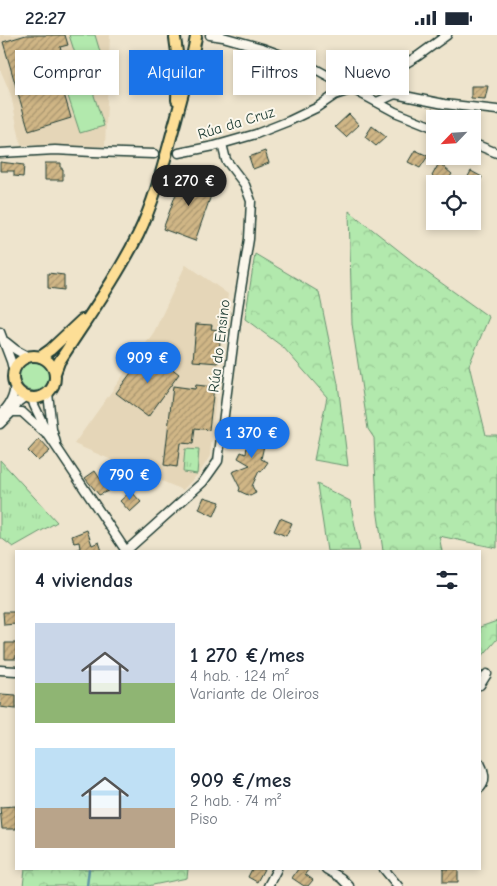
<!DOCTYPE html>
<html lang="es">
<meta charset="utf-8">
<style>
body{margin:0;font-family:"Comic Neue",sans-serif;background:#f2f2f3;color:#1f2937;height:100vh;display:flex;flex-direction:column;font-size:19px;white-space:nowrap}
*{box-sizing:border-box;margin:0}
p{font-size:16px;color:#747a83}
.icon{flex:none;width:28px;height:28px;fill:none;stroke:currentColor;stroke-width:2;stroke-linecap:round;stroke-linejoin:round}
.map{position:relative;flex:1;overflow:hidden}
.side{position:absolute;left:15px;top:515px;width:466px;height:320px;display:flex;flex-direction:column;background:#fff;border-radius:0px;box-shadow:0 2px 8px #0003}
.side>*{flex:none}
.top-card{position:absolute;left:15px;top:15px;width:468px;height:45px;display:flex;gap:10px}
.needle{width:32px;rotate:245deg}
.controls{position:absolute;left:426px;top:75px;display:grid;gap:10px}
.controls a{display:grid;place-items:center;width:55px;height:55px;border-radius:0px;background:#fff;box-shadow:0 2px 8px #0003;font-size:25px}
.price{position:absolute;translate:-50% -42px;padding:0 11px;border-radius:18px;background:#1a73e8;color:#fff;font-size:16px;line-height:32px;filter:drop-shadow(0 1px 2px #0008)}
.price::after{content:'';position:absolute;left:50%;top:30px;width:15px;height:11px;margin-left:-8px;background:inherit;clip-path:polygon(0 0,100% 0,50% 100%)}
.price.current{background:#222;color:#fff}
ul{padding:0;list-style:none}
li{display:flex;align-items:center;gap:15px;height:125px;padding:0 20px}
li span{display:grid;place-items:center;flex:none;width:140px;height:100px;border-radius:0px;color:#555}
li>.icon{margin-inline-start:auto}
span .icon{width:60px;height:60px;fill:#fffc;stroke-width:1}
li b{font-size:21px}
h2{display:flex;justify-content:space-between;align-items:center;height:60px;padding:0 20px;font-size:21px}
.chip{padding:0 18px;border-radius:0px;background:#fff;box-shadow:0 2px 8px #0003;font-size:18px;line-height:45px}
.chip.current{background:#1a73e8;color:#fff}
.status{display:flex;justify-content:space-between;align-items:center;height:35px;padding:0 25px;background:#fff;direction:ltr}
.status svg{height:14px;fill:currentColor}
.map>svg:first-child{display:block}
</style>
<div class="status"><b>22:27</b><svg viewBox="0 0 49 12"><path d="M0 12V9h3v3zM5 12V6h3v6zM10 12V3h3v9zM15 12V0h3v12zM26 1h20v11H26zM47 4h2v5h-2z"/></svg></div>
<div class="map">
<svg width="497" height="851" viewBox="0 0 497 851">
<defs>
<pattern id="forest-crowns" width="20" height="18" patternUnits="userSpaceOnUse" patternTransform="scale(1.25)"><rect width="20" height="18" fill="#b2e9ad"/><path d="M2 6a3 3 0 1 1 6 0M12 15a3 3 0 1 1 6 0" fill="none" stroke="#99c995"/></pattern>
<pattern id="park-tufts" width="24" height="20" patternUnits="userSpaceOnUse" patternTransform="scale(1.25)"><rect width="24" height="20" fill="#b2e9ad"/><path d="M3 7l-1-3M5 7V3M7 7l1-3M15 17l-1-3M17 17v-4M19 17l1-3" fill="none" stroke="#99c995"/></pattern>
<pattern id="building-hatch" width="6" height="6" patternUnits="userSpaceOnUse" patternTransform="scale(1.25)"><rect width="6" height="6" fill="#d0b686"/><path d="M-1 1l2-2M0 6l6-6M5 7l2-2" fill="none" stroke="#a8956e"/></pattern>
</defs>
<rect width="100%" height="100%" fill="#eee4cd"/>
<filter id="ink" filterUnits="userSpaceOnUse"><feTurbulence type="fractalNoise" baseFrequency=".02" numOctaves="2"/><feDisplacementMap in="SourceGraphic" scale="10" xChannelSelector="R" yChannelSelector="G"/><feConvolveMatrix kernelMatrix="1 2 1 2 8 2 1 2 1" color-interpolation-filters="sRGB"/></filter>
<g filter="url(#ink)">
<path fill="#e5d6b8" d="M0 0H110L105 111 21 110 11 60 0 34Z
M186 229 228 259 218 339 210 421 200 437 183 455 74 409 154 297Z"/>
<path fill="#b2e9ad" stroke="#689370" d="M69 0H95L104 30 81 37Z
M89 45 104 91 80 98 65 52Z
M19 341a15 15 0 1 1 30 0a15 15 0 1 1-30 0Z"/>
<path fill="url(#forest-crowns)" stroke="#689370" d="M349 176 426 237 489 282 469 330 486 400H497V513L439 501 442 516H383L377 473 374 403 368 394 352 289Z
M255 219 319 257 338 349 348 431 314 425 327 362 283 312 245 284Z
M317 449 350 466 360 516H327Z
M497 586V604L480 624V592Z
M25 834H188L187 843 148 851H23Z"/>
<path fill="url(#park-tufts)" stroke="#689370" d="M185 414 199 415 197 439 183 437Z
M0 425 57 487 13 512 0 502Z"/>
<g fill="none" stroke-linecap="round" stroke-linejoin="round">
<path stroke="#6399a6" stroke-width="2.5" d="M87 851 89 834"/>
</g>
<path fill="url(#building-hatch)" stroke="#1f3d34" d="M26 0H65L68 10 60 12 69 42 60 45 71 83 29 96 3 7Z
M471 51H488L485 64 471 63Z
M349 79 359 90 346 102 335 92Z
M372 91 386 102 376 111 365 102Z
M415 115 428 121 420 133 408 127Z
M265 116 269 128 253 134 249 122Z
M0 127 24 130 23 142 14 141V136H0Z
M45 128H61V134H63V145H45Z
M439 128 452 139 445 149 432 141Z
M471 136 482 142 472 162V149H464Z
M184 137 215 149 195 206 163 194Z
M48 238 64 240V255L48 253Z
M196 289 212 290 211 294 221 295 218 328 193 326Z
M148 315 179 339 148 382 116 358Z
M196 350 214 352 209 395 195 393 193 409 180 408 177 432 164 430 173 351 195 354Z
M254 389 268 392 261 424 268 427 261 437 259 436 252 451 256 458 250 461 239 456 240 453 232 437 250 430 238 423 241 417 246 419 248 403 244 402 246 393 254 395Z
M39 404 50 416 38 426 28 416Z
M95 436 108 456 99 460 85 443Z
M131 456 141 467 130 477 120 466Z
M204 462 220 467 214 481 199 474Z
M280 483 292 488 286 501 274 496Z
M87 495 92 510 99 507 102 516H75V515L80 513 79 507 74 508 72 501Z
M3 577H16V589L4 590Z
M5 608H16V624H5Z
M1 659 16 660V674L0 672Z
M16 771V794H2L0 772Z
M252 834H264L257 847 248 842Z
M298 834H309L305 839 313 845 308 851H304L292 843Z
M443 834H458V847H443Z"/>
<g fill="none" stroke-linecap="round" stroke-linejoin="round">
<g stroke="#1f3d34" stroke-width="11">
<path id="minor" d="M210 0 223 2 262 13 308 30 395 77 435 93
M377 67 395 59 444 69 497 75
M472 108 497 118
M0 118 55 115 93 117 154 119
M179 118 214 111 256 99 289 86 316 73 335 60 374 47 418 21 447 0
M0 297 11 326 14 338
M6 307 16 315 29 322
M48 358 52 394 56 408
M32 363 34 370 49 401 126 516
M12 377H22L46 399
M0 380C10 370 14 363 15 349
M0 389 12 377 18 367 26 361
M126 516 203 447 218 426 238 272 249 204 251 166 245 150 226 125 222 109
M0 635 16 636
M480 650 487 639
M480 728C484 735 487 746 480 753
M326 834 341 843 349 851
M384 834 398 851
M268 851 277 834"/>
</g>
<g stroke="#1f3d34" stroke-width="14">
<path id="major" d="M175 3 178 25 177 65
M13 342a21 21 0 1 1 42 0a21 21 0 1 1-42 0Z
M40 322 50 315 82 285
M55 338 59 327C86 285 116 244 138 200 156 163 165 123 176 84 183 57 191 30 196 2"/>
</g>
<use href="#minor" stroke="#fbf7ec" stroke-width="8"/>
<use href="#major" stroke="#fdde96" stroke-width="10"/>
</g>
</g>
<g text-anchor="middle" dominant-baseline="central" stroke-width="4" stroke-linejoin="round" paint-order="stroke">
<g font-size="15" fill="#1f3d34" stroke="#fbf7ec">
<text transform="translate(236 88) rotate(-17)">Rúa da Cruz</text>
<text transform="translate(219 311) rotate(-83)">Rúa do Ensino</text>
</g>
</g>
</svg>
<div class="controls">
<a><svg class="needle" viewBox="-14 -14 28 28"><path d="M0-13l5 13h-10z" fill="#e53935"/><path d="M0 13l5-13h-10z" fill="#747a83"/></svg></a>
<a><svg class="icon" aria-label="locate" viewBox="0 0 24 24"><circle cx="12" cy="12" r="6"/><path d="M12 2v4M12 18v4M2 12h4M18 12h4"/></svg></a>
</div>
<b class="price current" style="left:189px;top:172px">1 270 €</b>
<b class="price" style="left:148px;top:349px">909 €</b>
<b class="price" style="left:252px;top:424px">1 370 €</b>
<b class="price" style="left:130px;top:466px">790 €</b>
<div class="top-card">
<a class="chip">Comprar</a>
<a class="chip current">Alquilar</a>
<a class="chip">Filtros</a>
<a class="chip">Nuevo</a>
</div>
<section class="side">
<h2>4 viviendas<svg class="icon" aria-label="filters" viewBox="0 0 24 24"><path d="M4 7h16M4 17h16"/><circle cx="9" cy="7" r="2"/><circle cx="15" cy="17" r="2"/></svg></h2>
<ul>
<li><span style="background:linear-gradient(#c9d6e8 60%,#8fb573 0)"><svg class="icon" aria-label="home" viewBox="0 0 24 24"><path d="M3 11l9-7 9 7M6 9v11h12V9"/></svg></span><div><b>1 270 €/mes</b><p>4 hab. · 124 m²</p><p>Variante de Oleiros</p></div></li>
<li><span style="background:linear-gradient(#bfe0f5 60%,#b9a48a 0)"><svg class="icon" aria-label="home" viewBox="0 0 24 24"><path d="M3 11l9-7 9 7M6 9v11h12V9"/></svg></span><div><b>909 €/mes</b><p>2 hab. · 74 m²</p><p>Piso</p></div></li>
</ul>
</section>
</div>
